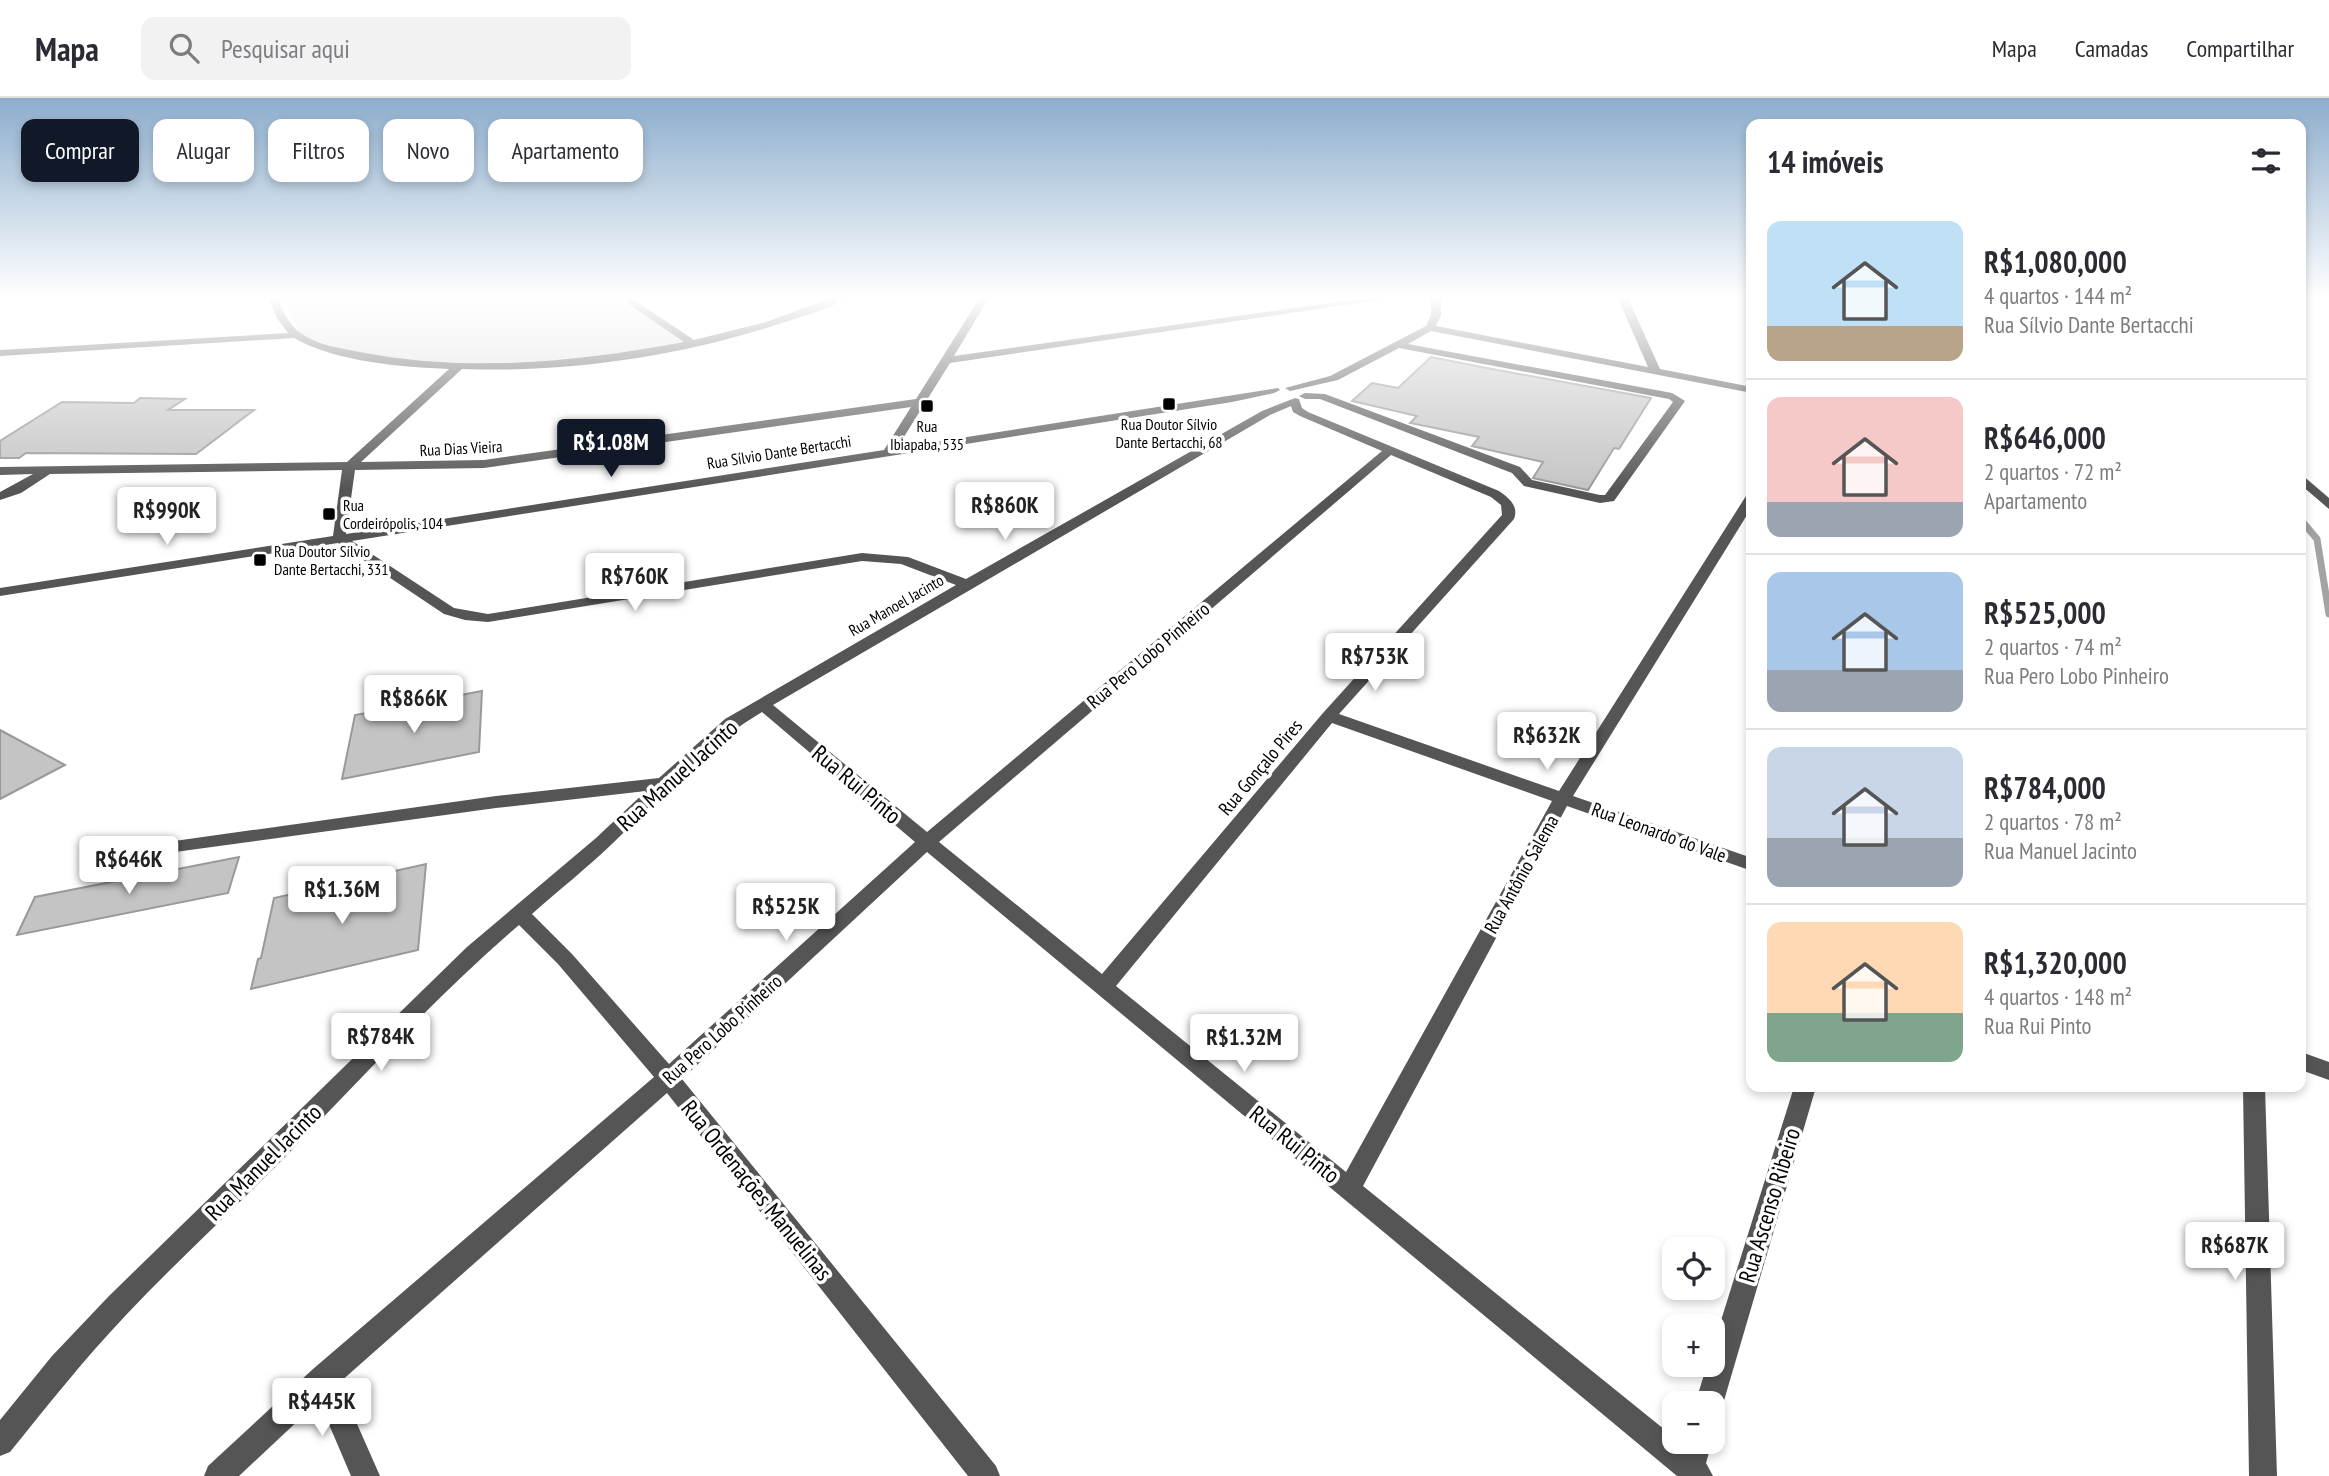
<!DOCTYPE html>
<html lang="pt">
<meta charset="utf-8">
<style>
body{margin:0;font-family:"PT Sans Narrow",sans-serif;background:#f2f2f3;color:#2b2b33;height:100vh;display:flex;flex-direction:column;font-size:26px;white-space:nowrap}
*{box-sizing:border-box;margin:0}
p{font-size:23px;color:#7c7c81}
.icon{flex:none;width:38px;height:38px;fill:none;stroke:currentColor;stroke-width:2;stroke-linecap:round;stroke-linejoin:round}
.map{position:relative;flex:1;overflow:hidden}
.sheet{position:absolute;left:1746px;top:21px;width:560px;height:973px;display:flex;flex-direction:column;background:#fff;border-radius:14px;box-shadow:0 4px 10px #0003}
.sheet>*{flex:none}
.hud{position:absolute;left:21px;top:21px;width:665px;height:63px;display:flex;gap:14px}
.controls{position:absolute;left:1662px;top:1139px;display:grid;gap:14px}
.controls a{display:grid;place-items:center;width:63px;height:63px;border-radius:14px;background:#fff;box-shadow:0 4px 10px #0003;font-size:35px}
.price{position:absolute;translate:-50% -60px;padding:0 16px;border-radius:7px;background:#fff;color:#222;font-size:23px;line-height:46px;filter:drop-shadow(0 2px 4px #0008)}
.price::after{content:'';position:absolute;left:50%;top:42px;width:21px;height:16px;margin-left:-10px;background:inherit;clip-path:polygon(0 0,100% 0,50% 100%)}
.price.on{background:#111827;color:#fff}
ul{padding:0;list-style:none}
li{display:flex;align-items:center;gap:21px;height:175px;padding:0 21px}
li+li{border-top:2px solid #e1e1e2}
li span{display:grid;place-items:center;flex:none;width:196px;height:140px;border-radius:14px;color:#555}
li>.icon{margin-inline-start:auto}
span .icon{width:84px;height:84px;fill:#fffc;stroke-width:1}
li b{font-size:30px}
h2{display:flex;justify-content:space-between;align-items:center;height:84px;padding:0 21px;font-size:30px}
.pill{padding:0 24px;border-radius:14px;background:#fff;box-shadow:0 4px 10px #0003;font-size:24px;line-height:63px}
.pill.on{background:#111827;color:#fff}
header{display:flex;align-items:center;gap:42px;box-sizing:border-box;height:98px;padding:0 35px;background:#fff;border-bottom:2px solid #e1e1e2}
header strong{font-size:33px}
nav{display:flex;gap:38px;margin-inline-start:auto;font-size:24px}
.search{width:490px;height:63px;background:#f2f2f3;display:flex;align-items:center;gap:18px;box-sizing:border-box;padding:0 24px;border-radius:14px;color:#7c7c81;font-size:26px}
.map>svg:first-child{display:block}
</style>
<header>
<strong>Mapa</strong>
<div class="search"><svg class="icon" aria-label="search" viewBox="0 0 24 24"><circle cx="10" cy="10" r="6"/><path d="M15 15l6 6"/></svg>Pesquisar aqui</div>
<nav><a>Mapa</a><a>Camadas</a><a>Compartilhar</a></nav>
</header>
<div class="map">
<svg width="2329" height="1378" viewBox="0 0 2329 1378">
<rect width="100%" height="100%" fill="#fff"/>
<path fill="#dcdcdc" d="M283 198H621L692 246 544 264 461 268 355 257 300 237Z"/>
<g fill="none" stroke-linecap="round" stroke-linejoin="round">
<path stroke="#a3a3a3" stroke-width="7" d="M2301 422 2317 441 2329 516"/>
</g>
<path fill="#c4c4c4" stroke="#999" stroke-width="2" d="M1431 259 1492 271 1651 300 1619 351 1614 350 1588 392 1533 380 1543 364 1472 348 1479 339 1410 325 1417 318 1352 303 1372 285 1398 290Z
M140 300 185 301 168 312H254L196 356 26 355 19 360H0V343L62 304 134 305Z
M482 593 479 654 342 681 355 617Z
M0 632 65 667 0 701Z
M239 759 228 795 17 837 35 799Z
M426 766 418 852 251 891 258 861 261 860 274 800Z"/>
<g fill="none" stroke-linecap="round" stroke-linejoin="round">
<path fill="#555" fill-rule="evenodd" d="M267 198H277C282 212 288 225 299 234 316 247 340 250 360 254 467 275 577 264 684 244L617 198H628L694 242 766 224 836 198H849C831 211 806 217 785 224 683 258 569 275 462 271L361 364 484 362 916 301 981 198H990L954 258 1379 198H1406L950 265 897 350 1278 290 1280 292 1274 295 1232 304 352 443 454 510 488 516 862 455 908 459 966 481 1262 313 1295 300 1299 301 1302 310 1308 314 1499 393C1509 400 1519 408 1514 421L1339 616 1559 693 1746 398 1752 394V409L1573 698 1752 760V773L1567 708 1363 1088 1675 1340V1344L1683 1347 1684 1344H1712L1706 1365 1713 1378H1677L927 754 682 981 996 1368 1000 1378H968L667 995 339 1285 380 1378H351L319 1303 239 1378H204L208 1368 313 1271 654 979 558 866 519 827C435 899 362 980 285 1059 233 1112 178 1162 127 1216 85 1260 48 1307 10 1354L0 1358V1322L52 1258 109 1198 467 849 596 740 646 693 496 710 153 757 146 755 144 751 146 747 496 698 659 680 725 621 956 487 901 466 862 463 488 524 465 522 444 516 338 445 0 498V490L333 438 342 372 50 376 21 395 0 402V394L33 376 0 377V369L347 364 449 271C402 269 336 264 294 240L0 258V252L288 235 277 220ZM1291 308 1293 314 1300 318 1382 353 927 734 773 607 1270 317ZM911 309 884 352 346 436 355 372 484 370ZM1391 357 1491 399 1501 407 1502 417 1323 615 1102 876 939 744ZM762 614 915 744 669 966 572 856 532 816C559 792 587 770 613 745 660 699 705 648 762 614ZM1332 625 1552 703 1346 1074 1116 888Z
M1431 198H1441V217L1436 228 1648 269 1617 198H1627L1660 271 1752 289V295L1431 233 1408 246 1672 295 1685 303 1614 403 1600 405 1524 388 1512 375 1320 301H1305L1299 298 1305 295 1325 296 1520 369 1532 382 1600 397H1605L1673 304 1669 301 1399 250 1338 282 1290 293 1285 290 1330 278 1426 228 1431 217Z
M2301 376 2329 400V411L2301 387Z
M2301 954 2329 964V982L2301 972Z
M1794 989H1816L1723 1306 1719 1316 1713 1318V1306H1695L1707 1267H1713V1248Z
M2243 989H2265L2277 1378H2249Z"/>
</g>
<linearGradient id="sky" x2="0" y2="1"><stop stop-color="#8cadcc"/><stop offset="0.51" stop-color="#fff"/><stop offset="1" stop-color="#fff" stop-opacity="0"/></linearGradient>
<rect width="2329" height="391" fill="url(#sky)"/>
<g fill="#000" stroke="#fff" stroke-width="2.5">
<rect x="1162" y="299" width="14" height="14" rx="3.5"/>
<rect x="920" y="301" width="14" height="14" rx="3.5"/>
<rect x="322" y="409" width="14" height="14" rx="3.5"/>
<rect x="253" y="455" width="14" height="14" rx="3.5"/>
</g>
<g text-anchor="middle" dominant-baseline="central" stroke-width="7" stroke-linejoin="round" paint-order="stroke">
<g font-size="16" fill="#000" stroke="#fff">
<text x="1169" y="326">Rua Doutor Sílvio<tspan x="1169" dy="18">Dante Bertacchi, 68</tspan></text>
<text x="927" y="328">Rua<tspan x="927" dy="18">Ibiapaba, 535</tspan></text>
<text x="343" y="407" text-anchor="start">Rua<tspan x="343" dy="18">Cordeirópolis, 104</tspan></text>
<text x="274" y="453" text-anchor="start">Rua Doutor Sílvio<tspan x="274" dy="18">Dante Bertacchi, 331</tspan></text>
</g>
<g font-size="16" fill="#000" stroke="#fff">
<text transform="translate(461 350) rotate(-3)">Rua Dias Vieira</text>
<text transform="translate(779 354) rotate(-9)">Rua Sílvio Dante Bertacchi</text>
<text transform="translate(896 507) rotate(-30)">Rua Manoel Jacinto</text>
</g>
<g font-size="19" fill="#000" stroke="#fff">
<text transform="translate(1148 557) rotate(-40)">Rua Pero Lobo Pinheiro</text>
<text transform="translate(1260 669) rotate(-50)">Rua Gonçalo Pires</text>
<text transform="translate(1659 734) rotate(20)">Rua Leonardo do Vale</text>
<text transform="translate(1521 776) rotate(-61)">Rua Antônio Salema</text>
<text transform="translate(722 931) rotate(-42)">Rua Pero Lobo Pinheiro</text>
</g>
<g font-size="23" fill="#000" stroke="#fff">
<text transform="translate(677 677) rotate(-42)">Rua Manuel Jacinto</text>
<text transform="translate(857 686) rotate(40)">Rua Rui Pinto</text>
<text transform="translate(1295 1046) rotate(39)">Rua Rui Pinto</text>
<text transform="translate(263 1064) rotate(-45)">Rua Manuel Jacinto</text>
<text transform="translate(757 1092) rotate(51)">Rua Ordenações Manuelinas</text>
<text transform="translate(1769 1107) rotate(-73)">Rua Ascenso Ribeiro</text>
</g>
</g>
</svg>
<div class="controls">
<a><svg class="icon" aria-label="locate" viewBox="0 0 24 24"><circle cx="12" cy="12" r="6"/><path d="M12 2v4M12 18v4M2 12h4M18 12h4"/></svg></a>
<a>+</a>
<a>−</a>
</div>
<b class="price on" style="left:611px;top:381px">R$1.08M</b>
<b class="price" style="left:1005px;top:444px">R$860K</b>
<b class="price" style="left:167px;top:449px">R$990K</b>
<b class="price" style="left:635px;top:515px">R$760K</b>
<b class="price" style="left:1375px;top:595px">R$753K</b>
<b class="price" style="left:414px;top:637px">R$866K</b>
<b class="price" style="left:1547px;top:674px">R$632K</b>
<b class="price" style="left:129px;top:798px">R$646K</b>
<b class="price" style="left:342px;top:828px">R$1.36M</b>
<b class="price" style="left:786px;top:845px">R$525K</b>
<b class="price" style="left:381px;top:975px">R$784K</b>
<b class="price" style="left:1244px;top:976px">R$1.32M</b>
<b class="price" style="left:2235px;top:1184px">R$687K</b>
<b class="price" style="left:322px;top:1340px">R$445K</b>
<div class="hud">
<a class="pill on">Comprar</a>
<a class="pill">Alugar</a>
<a class="pill">Filtros</a>
<a class="pill">Novo</a>
<a class="pill">Apartamento</a>
</div>
<section class="sheet">
<h2>14 imóveis<svg class="icon" aria-label="filters" viewBox="0 0 24 24"><path d="M4 7h16M4 17h16"/><circle cx="9" cy="7" r="2"/><circle cx="15" cy="17" r="2"/></svg></h2>
<ul>
<li><span style="background:linear-gradient(#bfe0f5 75%,#b9a48a 0)"><svg class="icon" aria-label="home" viewBox="0 0 24 24"><path d="M3 11l9-7 9 7M6 9v11h12V9"/></svg></span><div><b>R$1,080,000</b><p>4 quartos · 144 m²</p><p>Rua Sílvio Dante Bertacchi</p></div></li>
<li><span style="background:linear-gradient(#f6c9c9 75%,#9aa5b1 0)"><svg class="icon" aria-label="home" viewBox="0 0 24 24"><path d="M3 11l9-7 9 7M6 9v11h12V9"/></svg></span><div><b>R$646,000</b><p>2 quartos · 72 m²</p><p>Apartamento</p></div></li>
<li><span style="background:linear-gradient(#a9c7e8 70%,#9aa5b1 0)"><svg class="icon" aria-label="home" viewBox="0 0 24 24"><path d="M3 11l9-7 9 7M6 9v11h12V9"/></svg></span><div><b>R$525,000</b><p>2 quartos · 74 m²</p><p>Rua Pero Lobo Pinheiro</p></div></li>
<li><span style="background:linear-gradient(#c9d6e8 65%,#9aa5b1 0)"><svg class="icon" aria-label="home" viewBox="0 0 24 24"><path d="M3 11l9-7 9 7M6 9v11h12V9"/></svg></span><div><b>R$784,000</b><p>2 quartos · 78 m²</p><p>Rua Manuel Jacinto</p></div></li>
<li><span style="background:linear-gradient(#ffd9b3 65%,#7fa58c 0)"><svg class="icon" aria-label="home" viewBox="0 0 24 24"><path d="M3 11l9-7 9 7M6 9v11h12V9"/></svg></span><div><b>R$1,320,000</b><p>4 quartos · 148 m²</p><p>Rua Rui Pinto</p></div></li>
</ul>
</section>
</div>
